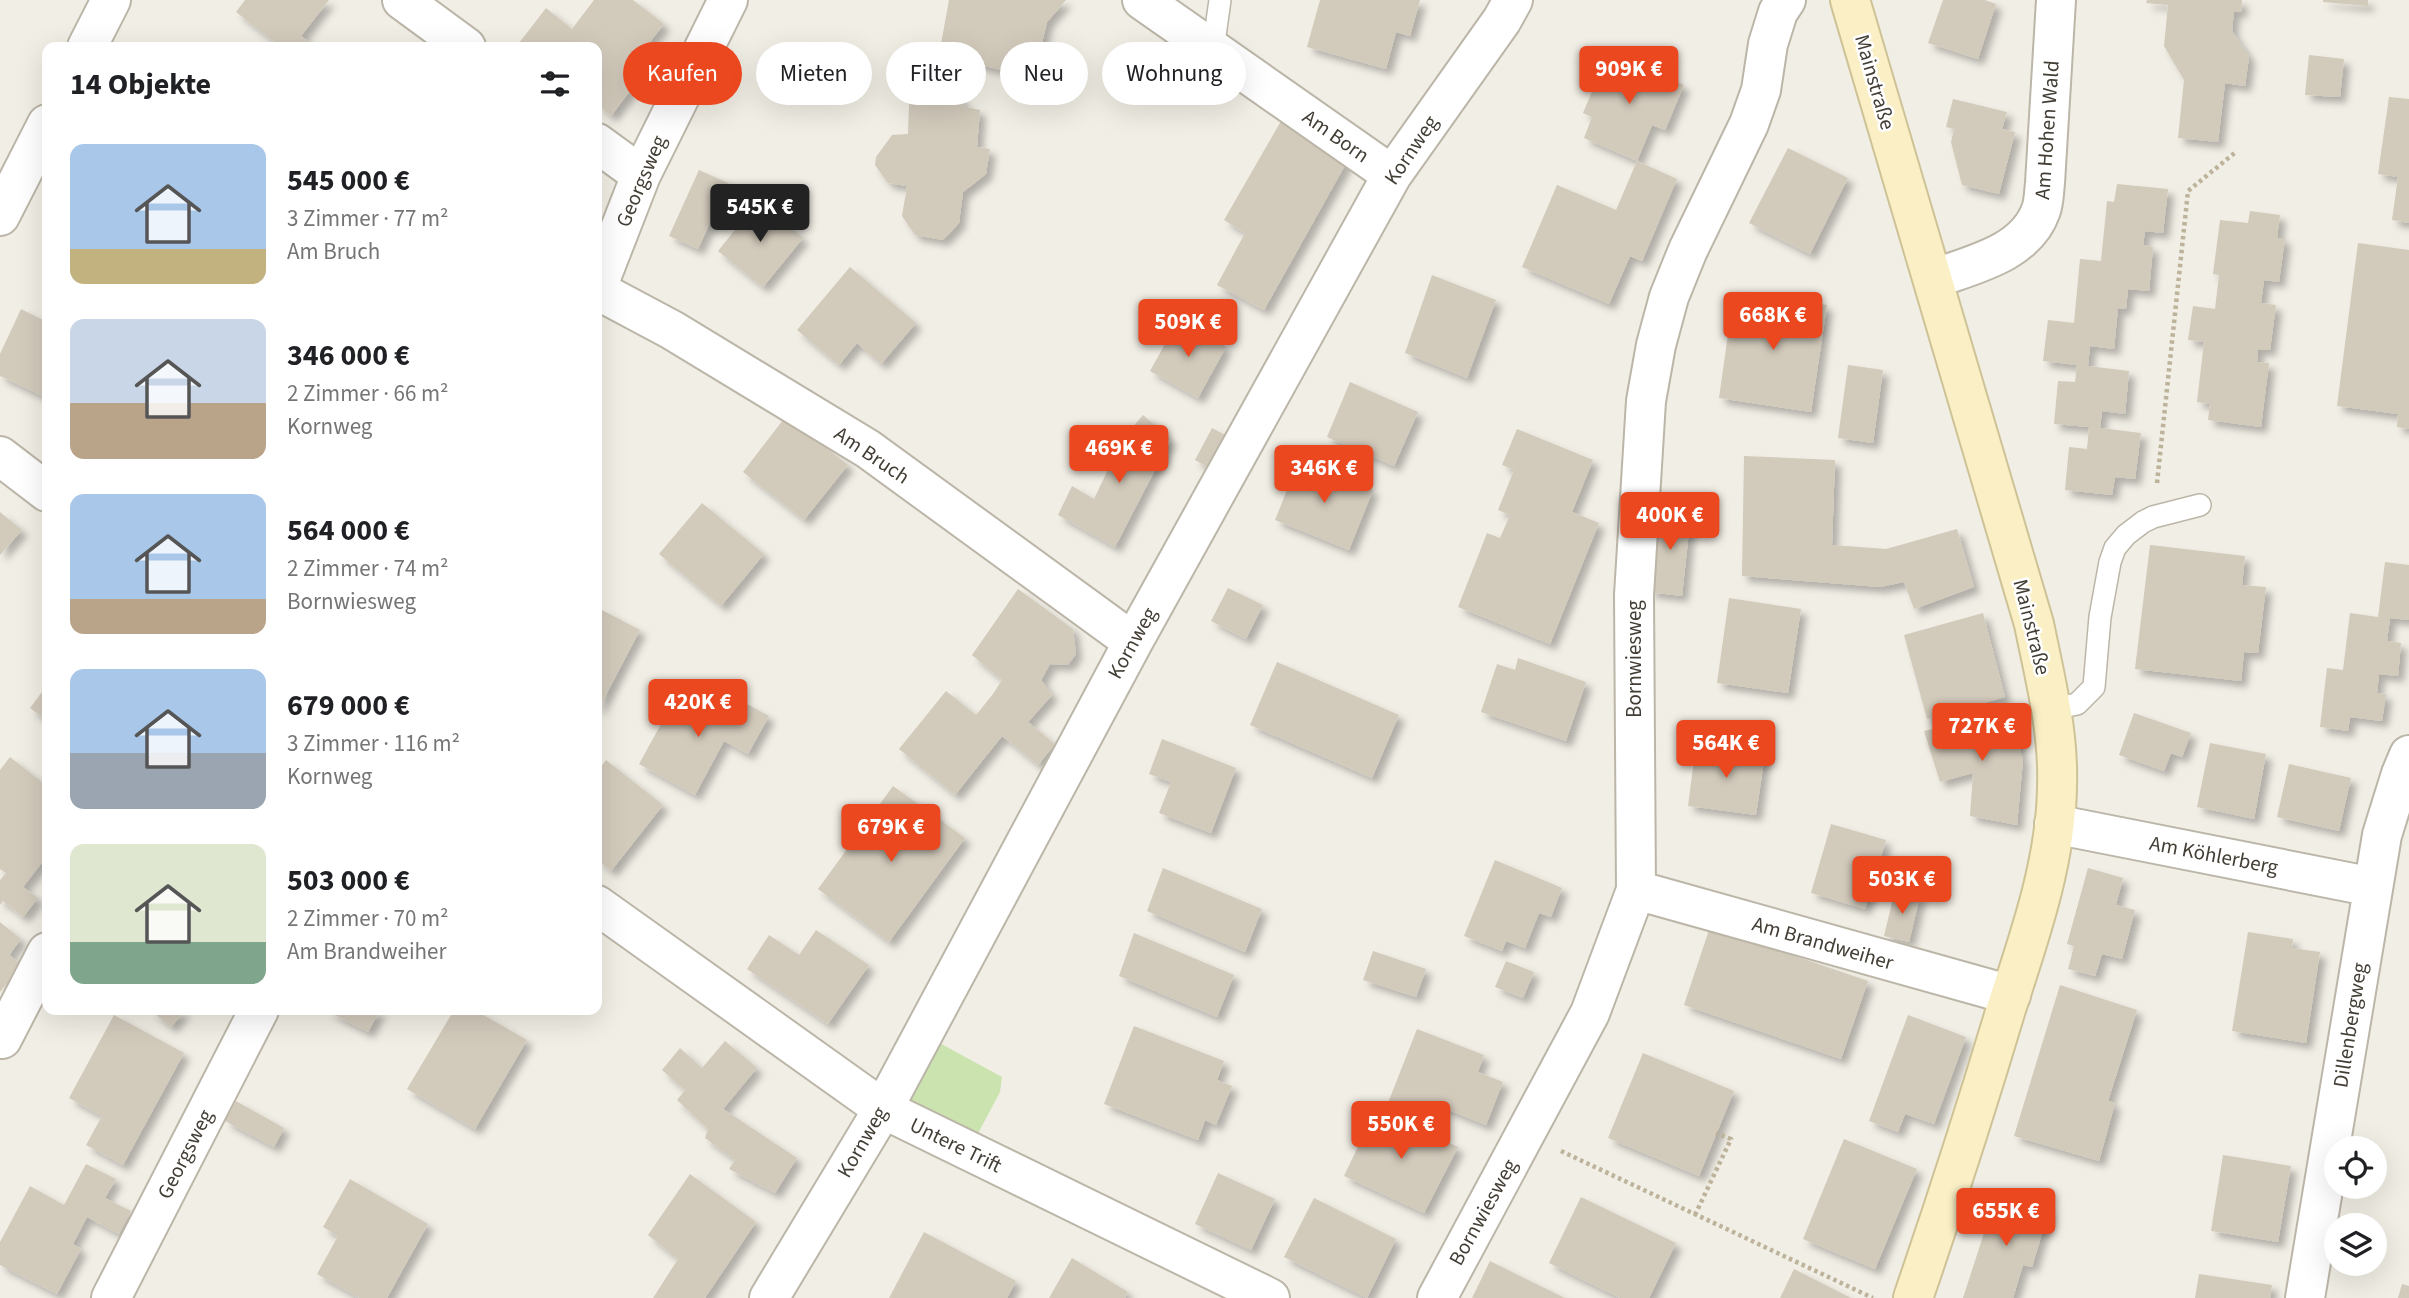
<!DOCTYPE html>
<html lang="de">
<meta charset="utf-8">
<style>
body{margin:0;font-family:"Source Sans 3",sans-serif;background:#f6f6f6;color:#202124;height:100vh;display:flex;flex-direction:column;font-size:26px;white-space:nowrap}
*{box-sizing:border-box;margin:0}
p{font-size:23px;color:#757577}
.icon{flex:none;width:38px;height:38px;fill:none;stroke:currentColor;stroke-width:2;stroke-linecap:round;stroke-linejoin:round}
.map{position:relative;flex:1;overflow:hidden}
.sheet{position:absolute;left:42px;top:42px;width:560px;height:973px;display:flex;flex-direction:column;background:#fff;border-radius:14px;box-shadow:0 7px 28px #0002}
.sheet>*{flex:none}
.guide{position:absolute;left:623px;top:42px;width:665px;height:63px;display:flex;gap:14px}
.buttons{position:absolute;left:2324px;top:1136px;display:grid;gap:14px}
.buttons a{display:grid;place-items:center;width:63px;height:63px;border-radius:50%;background:#fff;box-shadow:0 7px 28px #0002;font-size:35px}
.price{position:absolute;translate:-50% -60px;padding:0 16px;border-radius:7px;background:#ec4820;color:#fff;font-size:23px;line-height:46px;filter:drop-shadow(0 2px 4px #0008)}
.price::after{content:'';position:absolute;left:50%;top:42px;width:21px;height:16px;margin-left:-10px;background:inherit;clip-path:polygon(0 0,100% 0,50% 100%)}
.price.active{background:#222;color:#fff}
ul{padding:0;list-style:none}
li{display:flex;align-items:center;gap:21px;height:175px;padding:0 28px}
li span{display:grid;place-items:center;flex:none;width:196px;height:140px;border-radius:14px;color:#555}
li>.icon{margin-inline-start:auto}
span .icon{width:84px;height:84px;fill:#fffc;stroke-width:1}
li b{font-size:30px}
h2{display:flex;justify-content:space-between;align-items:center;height:84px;padding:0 28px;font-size:30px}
.pill{padding:0 24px;border-radius:32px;background:#fff;box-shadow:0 7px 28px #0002;font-size:24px;line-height:63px}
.pill.active{background:#ec4820;color:#fff}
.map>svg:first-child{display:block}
</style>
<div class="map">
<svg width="2409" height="1298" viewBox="0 0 2409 1298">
<defs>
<filter id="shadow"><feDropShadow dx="6" dy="6" stdDeviation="3.5" flood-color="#0004"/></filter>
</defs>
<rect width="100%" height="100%" fill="#f1eee5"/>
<path fill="#cae3af" d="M936 1041 1002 1077 1000 1092 973 1143 903 1108Z"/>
<path fill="#d2cabb" filter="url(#shadow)" d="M245 0H329L301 36 316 47H281L236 12Z
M594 0H633L664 24 625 74 636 83 611 116 597 104V47H524L519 43 546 8 572 29Z
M949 0H1066L1047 22 1034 78 939 55Z
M1320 0H1420L1410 36 1396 32 1386 69 1307 47Z
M1943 0H1985L1996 4 1978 59 1928 43Z
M2147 0H2242L2241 12 2234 11 2232 31 2249 57 2245 86 2225 83 2218 142 2178 138 2184 80 2164 46 2168 5 2146 3Z
M2323 0H2368V6L2323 2Z
M1608 53 1684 85 1665 130 1652 125 1637 161 1584 138 1592 117 1583 113Z
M2309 55 2344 59 2340 97 2305 95Z
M923 83 953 88 966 107 980 110 977 147 990 149 986 174 963 192 959 223 943 240 915 235 902 216 907 186 888 183 875 165 876 157 892 135 908 134 909 104Z
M2389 97 2409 99V223L2392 220 2398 177 2378 174Z
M1953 99 2007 112 2002 129 2015 132 1999 194 1962 185 1951 142 1954 129 1946 127Z
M1281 121 1348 160 1264 310 1217 285 1245 233 1224 220Z
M1788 148 1848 178 1810 254 1749 223Z
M1637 161 1677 179 1642 261 1630 256 1609 304 1522 267 1557 185 1616 210Z
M699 170 728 183 698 249 669 236Z
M2117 184 2168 189 2163 233 2145 231 2143 245 2153 247 2149 291 2128 289 2126 309 2118 308 2114 349 2090 346 2088 366 2129 371 2125 414 2102 411 2100 428 2141 433 2135 479 2115 477 2112 495 2065 490 2069 447 2087 449 2089 427 2054 424 2058 381 2075 382 2077 365 2043 361 2048 320 2074 323 2080 259 2101 261 2107 201 2114 202Z
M758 201 803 238 763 287 718 251Z
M2250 211 2280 215 2277 238H2285L2279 282 2264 280 2261 303 2276 305 2270 350 2258 349 2257 362 2269 363 2261 427 2208 420 2210 404 2197 402 2204 342 2188 340 2193 306 2215 309 2219 275 2213 274 2220 220 2248 223Z
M2358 243 2409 250V429L2397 427 2398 414 2337 406Z
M850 267 916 323 881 364 857 343 839 365 797 330Z
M1432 275 1496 300 1467 378 1405 353Z
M1734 292 1827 305 1811 412 1719 398Z
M21 309 47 322V398L0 376V354Z
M1179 319 1226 347 1198 398 1150 371Z
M1848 365 1883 370 1873 443 1838 438Z
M1350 382 1418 412 1394 466 1327 437Z
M1143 415 1171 439 1115 547 1058 515 1072 486 1094 499 1123 438Z
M786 416 848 465 804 520 743 472Z
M1212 428 1227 436 1209 468 1195 460Z
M1517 429 1593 460 1572 512 1599 523 1550 644 1458 607 1487 533 1500 538 1510 515 1498 510 1514 470 1502 465Z
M1744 456 1835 460 1832 545 1886 549 1957 529 1974 587 1914 609 1904 582 1880 587 1742 576Z
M1299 460 1373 490 1349 550 1275 520Z
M702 503 764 554 721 606 659 554Z
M1658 509 1691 513 1682 596 1649 592Z
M0 512 22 530 0 555Z
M2150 545 2245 556 2242 585 2266 587 2258 653 2244 652 2241 681 2135 669Z
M2385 562 2409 565V620L2390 618 2387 641 2401 643 2398 676 2379 674 2377 693 2386 694 2382 721 2350 717 2348 731 2320 727 2327 668 2343 670 2350 613 2378 617Z
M1228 588 1263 605 1246 639 1211 621Z
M1018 589 1073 629 1076 654 1068 665 1050 664 1041 680 1052 695 1028 722 1055 744 1038 765 1002 736 955 795 899 749 946 691 976 715 993 694 1002 680 972 655Z
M1729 598 1801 609 1788 693 1717 683Z
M602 610 640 630 597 712V619Z
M1983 613 2005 697 1927 719 1904 635Z
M1518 658 1586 682 1566 741 1481 712 1497 664 1515 670Z
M1277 662 1399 715 1372 778 1250 725Z
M47 685V721L30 708Z
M681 688 737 719 745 703 769 716 748 754 724 741 695 795 639 764Z
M2009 711 2023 760 2017 825 1970 816 1973 773 1940 782 1924 731Z
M2134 713 2191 733 2182 757 2171 753 2164 771 2119 755Z
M1162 739 1236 768 1211 833 1159 813 1171 782 1149 774Z
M2210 743 2266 754 2254 819 2197 807Z
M1696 744 1765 754 1756 815 1688 806Z
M10 757 47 786V856L23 887 38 898 23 917 3 901 0 905V880L6 873 0 869V770Z
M606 760 663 805 611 871 597 859V772Z
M2289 764 2351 778 2339 831 2277 817Z
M893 786 965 838 889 942 818 889Z
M1831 824 1886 840 1865 909 1811 893Z
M1495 860 1562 888 1551 917 1539 913 1525 948 1506 941 1502 951 1464 936Z
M1163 868 1262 909 1245 952 1147 911Z
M2088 868 2123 878 2116 905 2135 910 2122 959 2102 954 2095 976 2068 969 2074 946 2067 944Z
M1895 890 1920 896 1909 942 1884 936Z
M0 922 21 939 9 955 22 965 0 992Z
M1710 927 1868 981 1841 1059 1684 1005Z
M816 930 869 965 828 1024 747 969 769 935 799 955Z
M2248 932 2293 939 2292 948 2320 952 2306 1043 2232 1031Z
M1134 933 1234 975 1217 1017 1119 976Z
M1373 951 1426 969 1416 997 1363 980Z
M1506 961 1534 972 1523 998 1495 987Z
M2060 985 2137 1010 2108 1101 2115 1103 2099 1161 2014 1136Z
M150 1010H185L171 1027Z
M325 1010H380L368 1032Z
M454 1010H475L527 1040 475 1129 407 1089Z
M114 1015 184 1053 123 1165 86 1145 102 1116 69 1098Z
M1908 1015 1966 1037 1934 1124 1905 1114 1898 1132 1869 1121Z
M1134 1026 1224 1061 1217 1080 1232 1086 1216 1125 1205 1120 1198 1140 1104 1104Z
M1417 1029 1484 1055 1478 1072 1503 1082 1486 1125 1426 1101 1418 1121 1386 1108Z
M725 1041 757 1068 723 1109 797 1158 775 1193 729 1169 735 1160 705 1138 708 1129 677 1100 685 1090 662 1070 680 1048 702 1068Z
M1643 1053 1734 1091 1699 1176 1608 1138Z
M236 1101 284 1128 274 1147 225 1121Z
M1376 1109 1458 1147 1424 1213 1344 1176Z
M1844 1139 1917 1169 1875 1269 1803 1239Z
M2223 1155 2291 1166 2278 1242 2211 1231Z
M86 1164 116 1179 105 1198 131 1211 119 1234 87 1217 73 1244 81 1249 57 1294 0 1265V1242L30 1186 64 1205Z
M1218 1173 1275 1199 1251 1250 1195 1224Z
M690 1174 756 1222 705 1298H653L678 1259 648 1235Z
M350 1179 428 1224 387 1298H360L317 1274 338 1236 323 1227Z
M1997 1193 2049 1210 2032 1267 2023 1265 2013 1298H1963Z
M1581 1197 1676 1243 1649 1298H1620L1549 1263Z
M1314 1198 1396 1239 1367 1298 1284 1257Z
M924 1232 1016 1281 1007 1298H889Z
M1072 1258 1128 1292 1125 1298H1049Z
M1490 1261 1524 1278 1565 1298H1472Z
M1794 1269 1851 1298H1780Z
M2199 1274 2272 1285 2270 1298H2195Z
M2402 1284 2409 1286V1298H2398Z"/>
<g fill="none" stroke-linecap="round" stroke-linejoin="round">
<g stroke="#bcb6a8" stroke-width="24">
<path id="lane" d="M1213 50 1220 0
M2052 709 2077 704 2094 687 2100 617 2110 562 2115 548 2126 535 2143 522 2153 517 2200 505"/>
</g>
<g stroke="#bcb6a8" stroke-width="42">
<path id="street" d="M402 0 466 47
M1142 0 1392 175
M87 47 111 0
M597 143 641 175
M0 216 47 124
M1933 279C1971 265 2026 254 2041 210 2044 202 2044 191 2045 183L2056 0
M597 288 641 175 728 0
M597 290 672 330 868 449 1133 642
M0 456 47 492
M2054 824 2373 887
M1636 890 2011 995
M597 905 883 1109 1270 1298
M2 1039 47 952
M111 1298 259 1010
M769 1298 883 1109 1133 642 1392 175 1502 20 1513 0
M1437 1298 1590 1013 1636 890 1634 595 1646 401 1656 345 1669 297 1688 250 1749 124 1761 90 1768 44 1778 12 1786 0
M2305 1298 2382 835 2401 774 2409 755"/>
</g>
<g stroke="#cec297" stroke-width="42">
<path id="secondary" d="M1850 0 2034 624C2045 678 2059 732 2057 787 2056 863 2029 938 2006 1009 1977 1106 1946 1202 1913 1298"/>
</g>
<path stroke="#bdb29a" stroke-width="4.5" stroke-dasharray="3.5 3.5" stroke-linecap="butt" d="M2157 483 2188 191 2237 151
M1561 1151 1873 1298
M1695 1215 1731 1139 1716 1133"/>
<use href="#lane" stroke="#fff" stroke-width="21"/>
<use href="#street" stroke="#fff" stroke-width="38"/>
<use href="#secondary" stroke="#fbf0c5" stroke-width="38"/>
</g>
<g text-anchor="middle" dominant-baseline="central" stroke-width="5" stroke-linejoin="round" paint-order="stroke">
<g font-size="21" fill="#433e35" stroke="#fff">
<text transform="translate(1875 82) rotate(74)">Mainstraße</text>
<text transform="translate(2047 130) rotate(-86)">Am Hohen Wald</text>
<text transform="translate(1336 136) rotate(35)">Am Born</text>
<text transform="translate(1411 150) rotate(-56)">Kornweg</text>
<text transform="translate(641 181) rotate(-67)">Georgsweg</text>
<text transform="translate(872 455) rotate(34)">Am Bruch</text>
<text transform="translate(2032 627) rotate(76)">Mainstraße</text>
<text transform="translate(1132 643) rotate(-61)">Kornweg</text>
<text transform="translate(1634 659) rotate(-90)">Bornwiesweg</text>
<text transform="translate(2214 855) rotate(11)">Am Köhlerberg</text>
<text transform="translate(1823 943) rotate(16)">Am Brandweiher</text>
<text transform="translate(2350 1025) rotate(-81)">Dillenbergweg</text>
<text transform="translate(862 1142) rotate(-60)">Kornweg</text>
<text transform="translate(956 1145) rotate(26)">Untere Trift</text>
<text transform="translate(185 1154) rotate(-63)">Georgsweg</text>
<text transform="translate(1483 1212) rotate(-61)">Bornwiesweg</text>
</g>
</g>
</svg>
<div class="buttons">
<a><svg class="icon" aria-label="locate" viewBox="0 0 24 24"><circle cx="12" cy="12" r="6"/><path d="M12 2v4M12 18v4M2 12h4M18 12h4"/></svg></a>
<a><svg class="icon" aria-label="layers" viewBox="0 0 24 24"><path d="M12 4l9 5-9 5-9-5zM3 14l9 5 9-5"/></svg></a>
</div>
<b class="price" style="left:1629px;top:106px">909K €</b>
<b class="price active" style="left:760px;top:244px">545K €</b>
<b class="price" style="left:1773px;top:352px">668K €</b>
<b class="price" style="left:1188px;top:359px">509K €</b>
<b class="price" style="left:1119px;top:485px">469K €</b>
<b class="price" style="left:1324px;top:505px">346K €</b>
<b class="price" style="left:1670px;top:552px">400K €</b>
<b class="price" style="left:698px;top:739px">420K €</b>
<b class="price" style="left:1982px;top:763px">727K €</b>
<b class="price" style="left:1726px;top:780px">564K €</b>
<b class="price" style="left:891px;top:864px">679K €</b>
<b class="price" style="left:1902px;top:916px">503K €</b>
<b class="price" style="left:1401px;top:1161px">550K €</b>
<b class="price" style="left:2006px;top:1248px">655K €</b>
<div class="guide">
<a class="pill active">Kaufen</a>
<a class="pill">Mieten</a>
<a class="pill">Filter</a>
<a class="pill">Neu</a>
<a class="pill">Wohnung</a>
</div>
<section class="sheet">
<h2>14 Objekte<svg class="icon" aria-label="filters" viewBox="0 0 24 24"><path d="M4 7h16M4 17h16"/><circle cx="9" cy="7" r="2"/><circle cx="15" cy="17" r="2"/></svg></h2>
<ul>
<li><span style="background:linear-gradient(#a9c7e8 75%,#c2b280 0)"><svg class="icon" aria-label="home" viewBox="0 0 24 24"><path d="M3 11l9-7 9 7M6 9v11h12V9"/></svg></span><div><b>545 000 €</b><p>3 Zimmer · 77 m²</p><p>Am Bruch</p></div></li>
<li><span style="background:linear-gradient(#c9d6e8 60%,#b9a48a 0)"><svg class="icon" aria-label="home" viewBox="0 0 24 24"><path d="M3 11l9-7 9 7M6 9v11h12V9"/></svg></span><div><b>346 000 €</b><p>2 Zimmer · 66 m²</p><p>Kornweg</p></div></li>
<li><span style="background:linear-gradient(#a9c7e8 75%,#b9a48a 0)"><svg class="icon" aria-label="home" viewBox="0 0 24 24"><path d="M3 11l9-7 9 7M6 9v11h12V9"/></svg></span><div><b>564 000 €</b><p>2 Zimmer · 74 m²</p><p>Bornwiesweg</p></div></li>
<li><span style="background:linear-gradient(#a9c7e8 60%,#9aa5b1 0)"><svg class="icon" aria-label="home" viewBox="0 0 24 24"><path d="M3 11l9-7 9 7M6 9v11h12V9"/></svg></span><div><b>679 000 €</b><p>3 Zimmer · 116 m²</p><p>Kornweg</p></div></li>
<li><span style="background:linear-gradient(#dfe7d0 70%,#7fa58c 0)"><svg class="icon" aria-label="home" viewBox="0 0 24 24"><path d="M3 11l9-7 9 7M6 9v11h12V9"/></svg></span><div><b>503 000 €</b><p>2 Zimmer · 70 m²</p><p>Am Brandweiher</p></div></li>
</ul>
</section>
</div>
